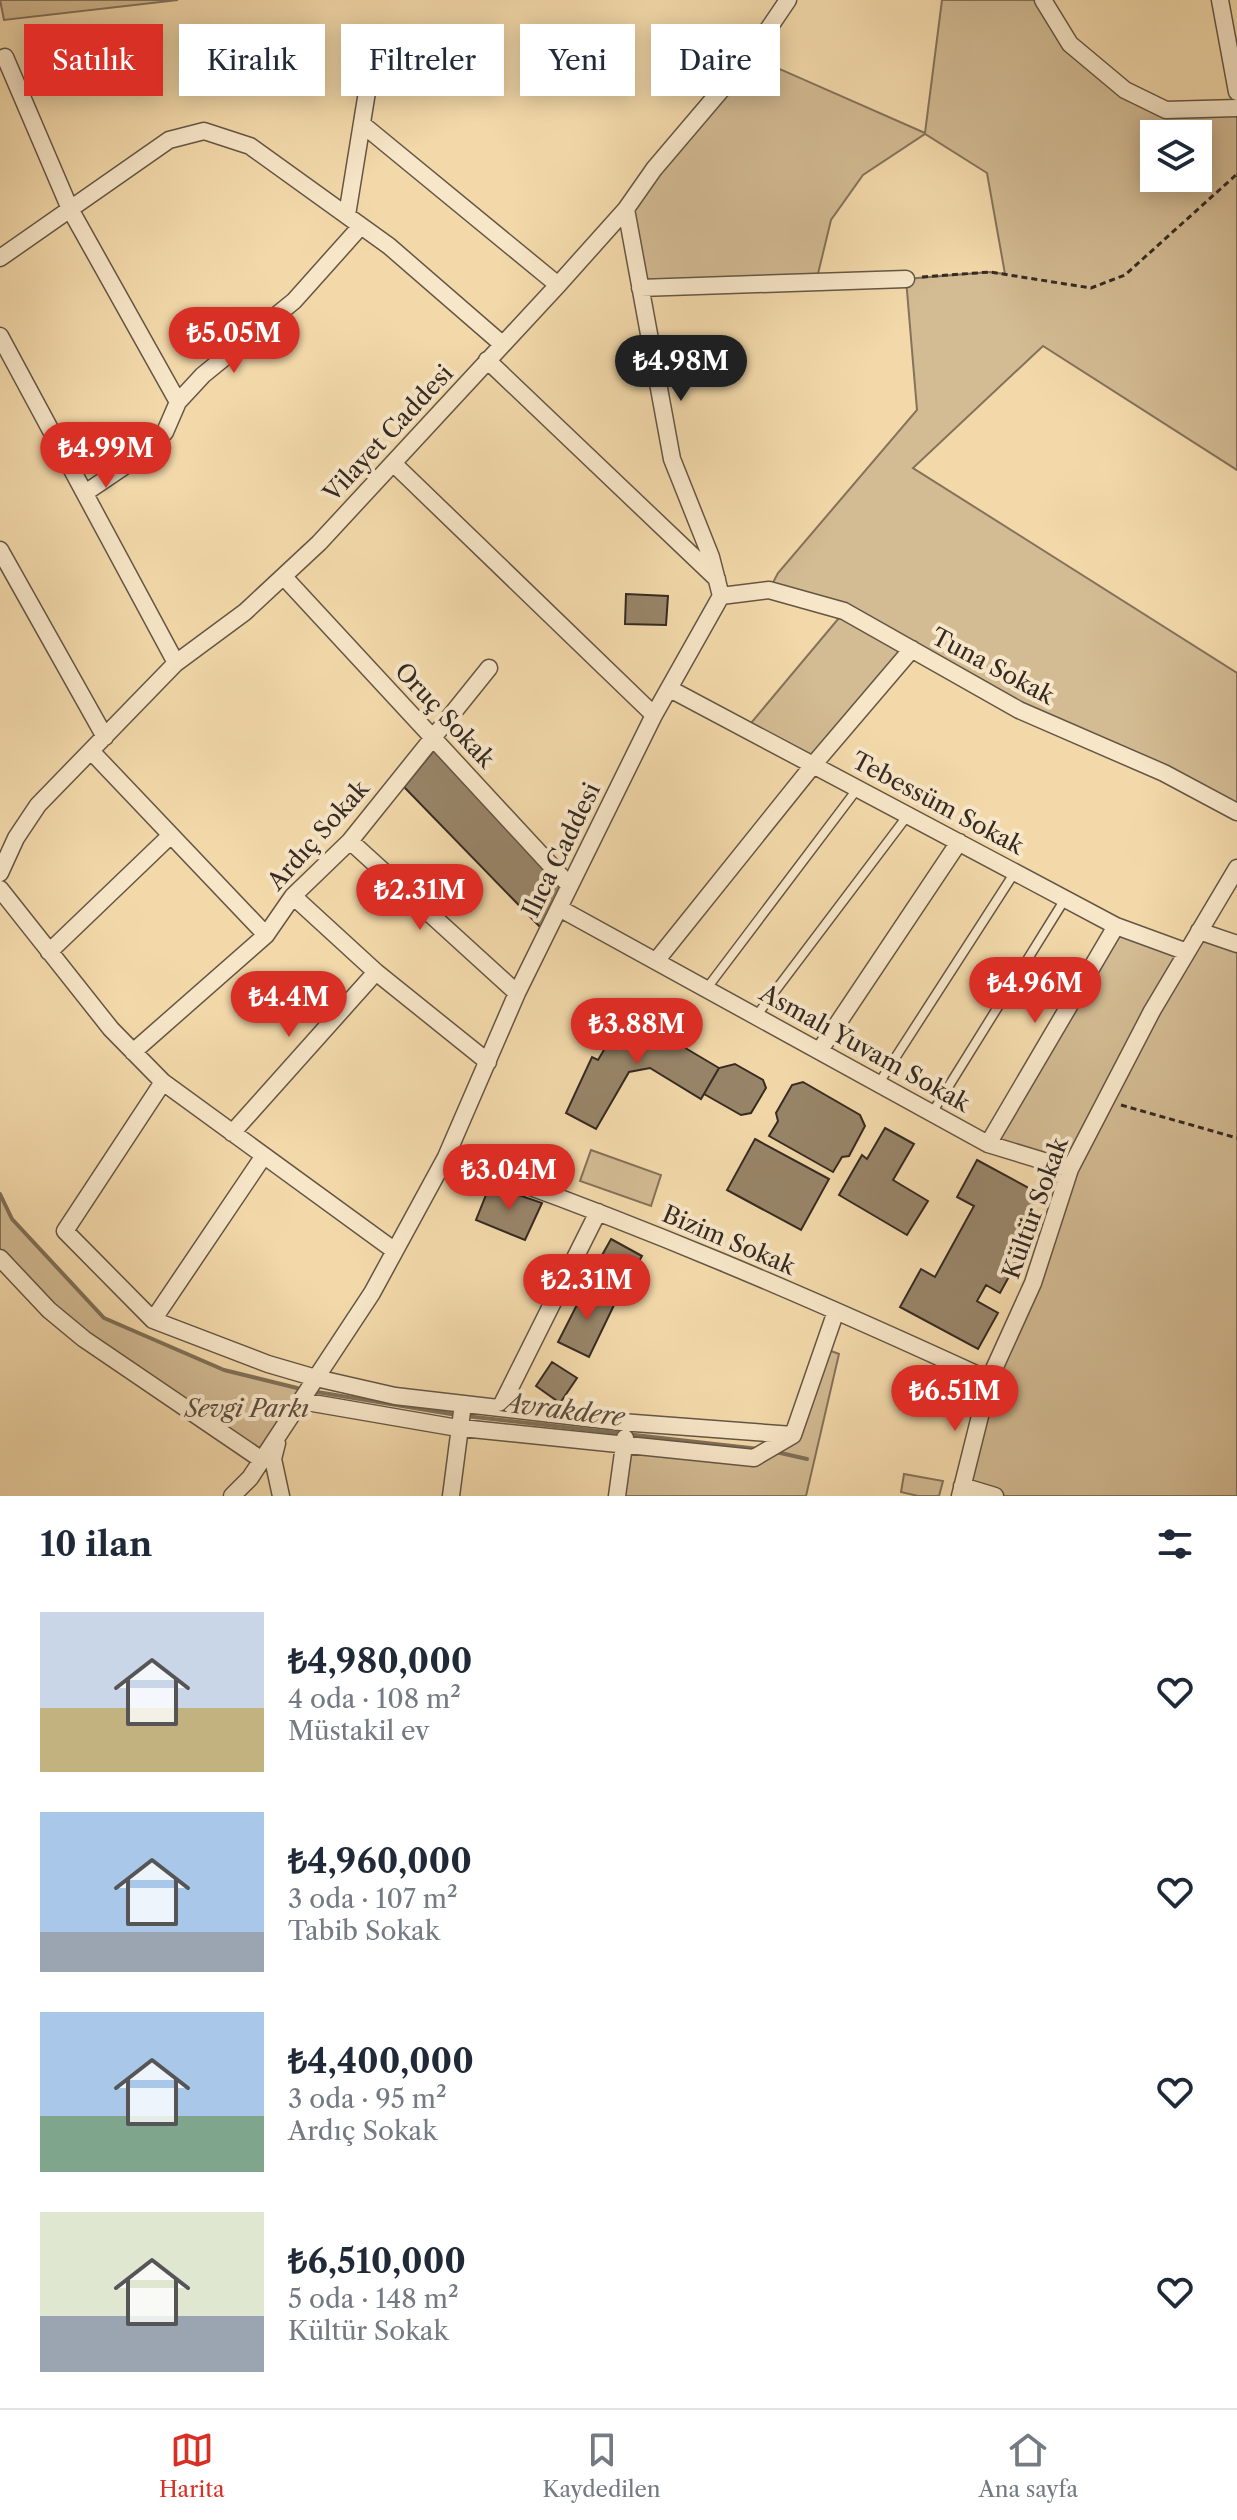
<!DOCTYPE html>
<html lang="tr">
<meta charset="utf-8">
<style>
body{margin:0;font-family:"Libre Caslon Text",serif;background:#f2f2f3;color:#1f2937;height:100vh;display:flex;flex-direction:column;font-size:30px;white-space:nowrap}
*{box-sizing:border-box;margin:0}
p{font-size:26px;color:#747a83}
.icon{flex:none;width:44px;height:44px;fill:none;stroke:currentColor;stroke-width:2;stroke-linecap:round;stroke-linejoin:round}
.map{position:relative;height:1496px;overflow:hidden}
.drawer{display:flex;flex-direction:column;background:#fff;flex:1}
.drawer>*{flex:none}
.hud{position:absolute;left:24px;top:24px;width:800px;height:72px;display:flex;gap:16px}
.controls{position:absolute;left:1140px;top:120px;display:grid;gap:16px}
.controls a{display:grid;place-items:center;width:72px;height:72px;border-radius:0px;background:#fff;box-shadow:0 4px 20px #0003;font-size:40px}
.price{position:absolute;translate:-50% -68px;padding:0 18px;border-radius:28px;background:#d93025;color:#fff;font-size:26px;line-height:52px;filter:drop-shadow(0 2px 4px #0008)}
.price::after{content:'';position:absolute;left:50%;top:48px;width:24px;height:18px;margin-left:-12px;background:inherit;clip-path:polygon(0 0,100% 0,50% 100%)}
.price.current{background:#222;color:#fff}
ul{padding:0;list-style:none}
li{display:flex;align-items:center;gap:24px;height:200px;padding:0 40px}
li span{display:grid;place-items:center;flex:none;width:224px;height:160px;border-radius:0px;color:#555}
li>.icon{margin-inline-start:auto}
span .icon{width:96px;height:96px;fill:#fffc;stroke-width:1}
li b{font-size:34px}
h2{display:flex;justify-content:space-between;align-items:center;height:96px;padding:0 40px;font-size:34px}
.pill{padding:0 28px;border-radius:0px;background:#fff;box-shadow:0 4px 20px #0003;font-size:28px;line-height:72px}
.pill.current{background:#d93025;color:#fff}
.dock{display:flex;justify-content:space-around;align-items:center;height:112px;border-top:2px solid #e0e1e3;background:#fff;font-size:22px;color:#747a83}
.dock a{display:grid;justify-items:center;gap:4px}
.dock .current{color:#d93025}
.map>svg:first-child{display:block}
</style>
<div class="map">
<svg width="1237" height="1496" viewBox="0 0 1237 1496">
<rect width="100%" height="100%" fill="#f3d9aa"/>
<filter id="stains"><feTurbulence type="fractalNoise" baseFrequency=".0025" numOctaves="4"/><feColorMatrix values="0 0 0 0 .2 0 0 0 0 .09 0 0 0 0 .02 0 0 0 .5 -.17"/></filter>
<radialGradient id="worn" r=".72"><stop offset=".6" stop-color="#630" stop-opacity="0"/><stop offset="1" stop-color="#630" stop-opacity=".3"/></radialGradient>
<path fill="#d3bb93" stroke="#84725b" stroke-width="2" fill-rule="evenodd" d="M0 0H178L4 20Z
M942 0H1043L1070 45 1166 110 1237 108V470L1043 346 913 468 1237 673V812L912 650 814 764 746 729 844 612 769 590 778 573 917 410 906 279 990 272 1005 274 987 173 925 134 863 175 831 220 816 282 640 288 626 209 750 56 925 133ZM1154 134H1198V178H1154Z
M1116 926 1187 952 1199 931 1237 944V1496H995L962 1486 989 1380 1070 1169 988 1144Z
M591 1150 661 1175 651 1206 580 1181Z
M0 1194 12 1219 104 1318 224 1370 308 1391 262 1460 84 1339 0 1258Z
M823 1348 839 1354 806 1496H617L624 1446 753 1458 793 1435Z
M904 1474 943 1481 939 1496H918L901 1492Z"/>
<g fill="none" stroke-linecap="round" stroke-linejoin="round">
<path stroke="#807058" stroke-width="4" d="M0 1194 12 1219 104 1318 224 1370 297 1388
M317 1392 457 1415
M466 1416 759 1449
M776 1452 807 1459"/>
</g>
<path fill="#988569" stroke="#352a23" stroke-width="2" d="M626 594 668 596 666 625 625 624Z
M435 749 562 887 542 929 404 787Z
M630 1006 664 1026 660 1033 719 1068 701 1099 650 1068 629 1072 596 1129 566 1113 592 1057 598 1060Z
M735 1064 763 1080 766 1088 751 1113 741 1115 704 1094 719 1068Z
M803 1082 860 1115 865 1126 849 1156 842 1157 833 1172 769 1136 778 1121 776 1113 792 1085Z
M885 1128 914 1144 893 1180 928 1201 907 1235 839 1195 862 1155 867 1159Z
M755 1139 829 1179 801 1230 727 1190Z
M977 1160 1038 1193 1010 1244 1023 1251 1000 1293 986 1285 977 1301 998 1313 978 1349 900 1307 921 1269 935 1277 974 1206 957 1197Z
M490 1185 542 1203 525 1240 476 1220Z
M611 1239 642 1256 622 1292 591 1275Z
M586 1287 616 1301 589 1357 558 1342Z
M552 1362 577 1378 560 1403 536 1386Z"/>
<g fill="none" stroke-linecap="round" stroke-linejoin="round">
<g stroke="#645645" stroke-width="11">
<path id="service" d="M707 988 858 788
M757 1015 908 815
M879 1083 1015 872
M932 1113 1065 899"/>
</g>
<g stroke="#645645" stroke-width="19">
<path id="minor" d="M1043 0 1070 44 1125 90 1166 110 1237 108
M1220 0 1237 92
M5 57 70 209 178 402
M362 124 558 285
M626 209 672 459 711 557 721 596
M347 215 372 61
M0 258 169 140 204 131 250 146 389 246 502 344
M640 288 906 279
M0 336 176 663
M487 360 717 579
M394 464 654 715
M85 493 150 449 165 432 178 402 203 375 294 301 361 226
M0 550 105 737
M284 577 570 886
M721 596 769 590 844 611 1019 710 1164 773 1237 812
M670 689 1116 926 1187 952
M91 751 266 935
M350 841 517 993
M0 873 16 838 38 805 176 663 245 612 319 543 558 285 626 209 654 169 750 56 788 0
M0 889 111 1029 163 1082 395 1251
M293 896 376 972 488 1062
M559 908 988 1144 1070 1169
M1199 931 1237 944
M49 952 171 835
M656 961 814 764 912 649
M820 1050 959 842
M133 1052 266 935 293 896 350 841 489 668
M163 1082 65 1231 153 1320 268 1364 316 1378 395 1396 621 1422 793 1435 836 1311
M232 1133 376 972
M988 1144 1116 926
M446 1157C631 1220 811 1298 989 1380
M0 1258 49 1310 84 1339 262 1460
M153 1320 263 1157
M301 1401 452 1427 754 1458 793 1435
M500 1408 598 1212
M277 1443 273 1459 281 1496
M962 1486 995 1496
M232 1496 250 1478 372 1293 446 1157 517 993 654 715 721 596
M451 1496 463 1404
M617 1496 625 1438
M960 1496 989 1380 1033 1283 1070 1169 1152 1011 1237 868"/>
</g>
<path stroke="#352a23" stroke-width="3" stroke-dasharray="6 4" stroke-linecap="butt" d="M922 277 990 272 1091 288 1125 275 1237 174
M1121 1105 1237 1138"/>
<use href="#service" stroke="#f7e6c8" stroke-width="8"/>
<use href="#minor" stroke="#f7e6c8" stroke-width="16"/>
</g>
<g text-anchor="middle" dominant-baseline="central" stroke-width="8" stroke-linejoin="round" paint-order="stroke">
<g font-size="24" fill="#352a23" stroke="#f7e6c8">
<text transform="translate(388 433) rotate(-47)">Vilayet Caddesi</text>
<text transform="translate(993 666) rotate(28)">Tuna Sokak</text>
<text transform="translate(445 715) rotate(47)">Oruç Sokak</text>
<text transform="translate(938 803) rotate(28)">Tebessüm Sokak</text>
<text transform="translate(318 835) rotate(-48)">Ardıç Sokak</text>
<text transform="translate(561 850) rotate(-64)">Ilıca Caddesi</text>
<text transform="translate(865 1048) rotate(29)">Asmalı Yuvam Sokak</text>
<text transform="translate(1035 1208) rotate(-70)">Kültür Sokak</text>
<text transform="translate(729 1240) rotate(23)">Bizim Sokak</text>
</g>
<g font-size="24" font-style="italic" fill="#5c4e3f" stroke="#f7e6c8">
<text x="247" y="1408">Sevgi Parkı</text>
</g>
<g font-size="26" font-style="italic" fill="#5a4d3e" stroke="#f7e6c8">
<text transform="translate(564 1410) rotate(7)">Avrakdere</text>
</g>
</g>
<rect width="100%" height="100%" filter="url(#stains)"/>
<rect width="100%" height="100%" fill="url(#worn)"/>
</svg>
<div class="controls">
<a><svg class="icon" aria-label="layers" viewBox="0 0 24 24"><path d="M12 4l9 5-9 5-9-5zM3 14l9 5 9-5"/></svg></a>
</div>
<b class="price" style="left:234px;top:375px">₺5.05M</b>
<b class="price current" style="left:681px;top:403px">₺4.98M</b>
<b class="price" style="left:106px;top:490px">₺4.99M</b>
<b class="price" style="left:420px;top:932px">₺2.31M</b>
<b class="price" style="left:1035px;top:1025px">₺4.96M</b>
<b class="price" style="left:289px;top:1039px">₺4.4M</b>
<b class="price" style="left:637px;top:1066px">₺3.88M</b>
<b class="price" style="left:509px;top:1212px">₺3.04M</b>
<b class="price" style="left:587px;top:1322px">₺2.31M</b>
<b class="price" style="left:955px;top:1433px">₺6.51M</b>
<div class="hud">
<a class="pill current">Satılık</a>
<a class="pill">Kiralık</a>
<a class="pill">Filtreler</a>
<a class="pill">Yeni</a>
<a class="pill">Daire</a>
</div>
</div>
<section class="drawer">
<h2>10 ilan<svg class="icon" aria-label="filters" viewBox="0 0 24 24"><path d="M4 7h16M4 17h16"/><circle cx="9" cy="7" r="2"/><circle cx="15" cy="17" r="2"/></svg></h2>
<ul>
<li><span style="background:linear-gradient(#c9d6e8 60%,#c2b280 0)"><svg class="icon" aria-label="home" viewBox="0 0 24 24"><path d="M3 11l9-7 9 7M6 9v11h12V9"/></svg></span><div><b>₺4,980,000</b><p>4 oda · 108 m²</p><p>Müstakil ev</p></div><svg class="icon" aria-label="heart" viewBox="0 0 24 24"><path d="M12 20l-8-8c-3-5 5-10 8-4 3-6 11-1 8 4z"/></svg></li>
<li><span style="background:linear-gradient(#a9c7e8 75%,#9aa5b1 0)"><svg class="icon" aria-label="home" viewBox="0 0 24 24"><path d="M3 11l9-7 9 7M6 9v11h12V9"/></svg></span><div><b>₺4,960,000</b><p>3 oda · 107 m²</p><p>Tabib Sokak</p></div><svg class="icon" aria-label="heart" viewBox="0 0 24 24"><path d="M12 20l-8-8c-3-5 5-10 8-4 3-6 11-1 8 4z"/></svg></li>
<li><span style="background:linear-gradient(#a9c7e8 65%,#7fa58c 0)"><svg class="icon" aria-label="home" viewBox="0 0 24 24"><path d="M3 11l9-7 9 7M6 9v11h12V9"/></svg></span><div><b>₺4,400,000</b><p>3 oda · 95 m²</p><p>Ardıç Sokak</p></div><svg class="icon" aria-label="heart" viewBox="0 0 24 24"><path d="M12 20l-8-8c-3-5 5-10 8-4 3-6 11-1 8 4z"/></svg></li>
<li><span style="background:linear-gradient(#dfe7d0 65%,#9aa5b1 0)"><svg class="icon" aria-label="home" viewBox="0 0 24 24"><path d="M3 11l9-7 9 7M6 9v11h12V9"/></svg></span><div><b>₺6,510,000</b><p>5 oda · 148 m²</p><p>Kültür Sokak</p></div><svg class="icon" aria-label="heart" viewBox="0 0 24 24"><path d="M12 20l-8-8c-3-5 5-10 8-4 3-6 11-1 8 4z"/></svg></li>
</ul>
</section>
<nav class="dock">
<a class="current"><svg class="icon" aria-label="map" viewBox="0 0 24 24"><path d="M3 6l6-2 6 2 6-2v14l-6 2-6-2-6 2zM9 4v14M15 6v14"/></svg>Harita</a>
<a><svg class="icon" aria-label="saved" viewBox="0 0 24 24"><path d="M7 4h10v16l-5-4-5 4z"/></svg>Kaydedilen</a>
<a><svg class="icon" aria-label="home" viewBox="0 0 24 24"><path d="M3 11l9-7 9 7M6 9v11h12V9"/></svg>Ana sayfa</a>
</nav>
